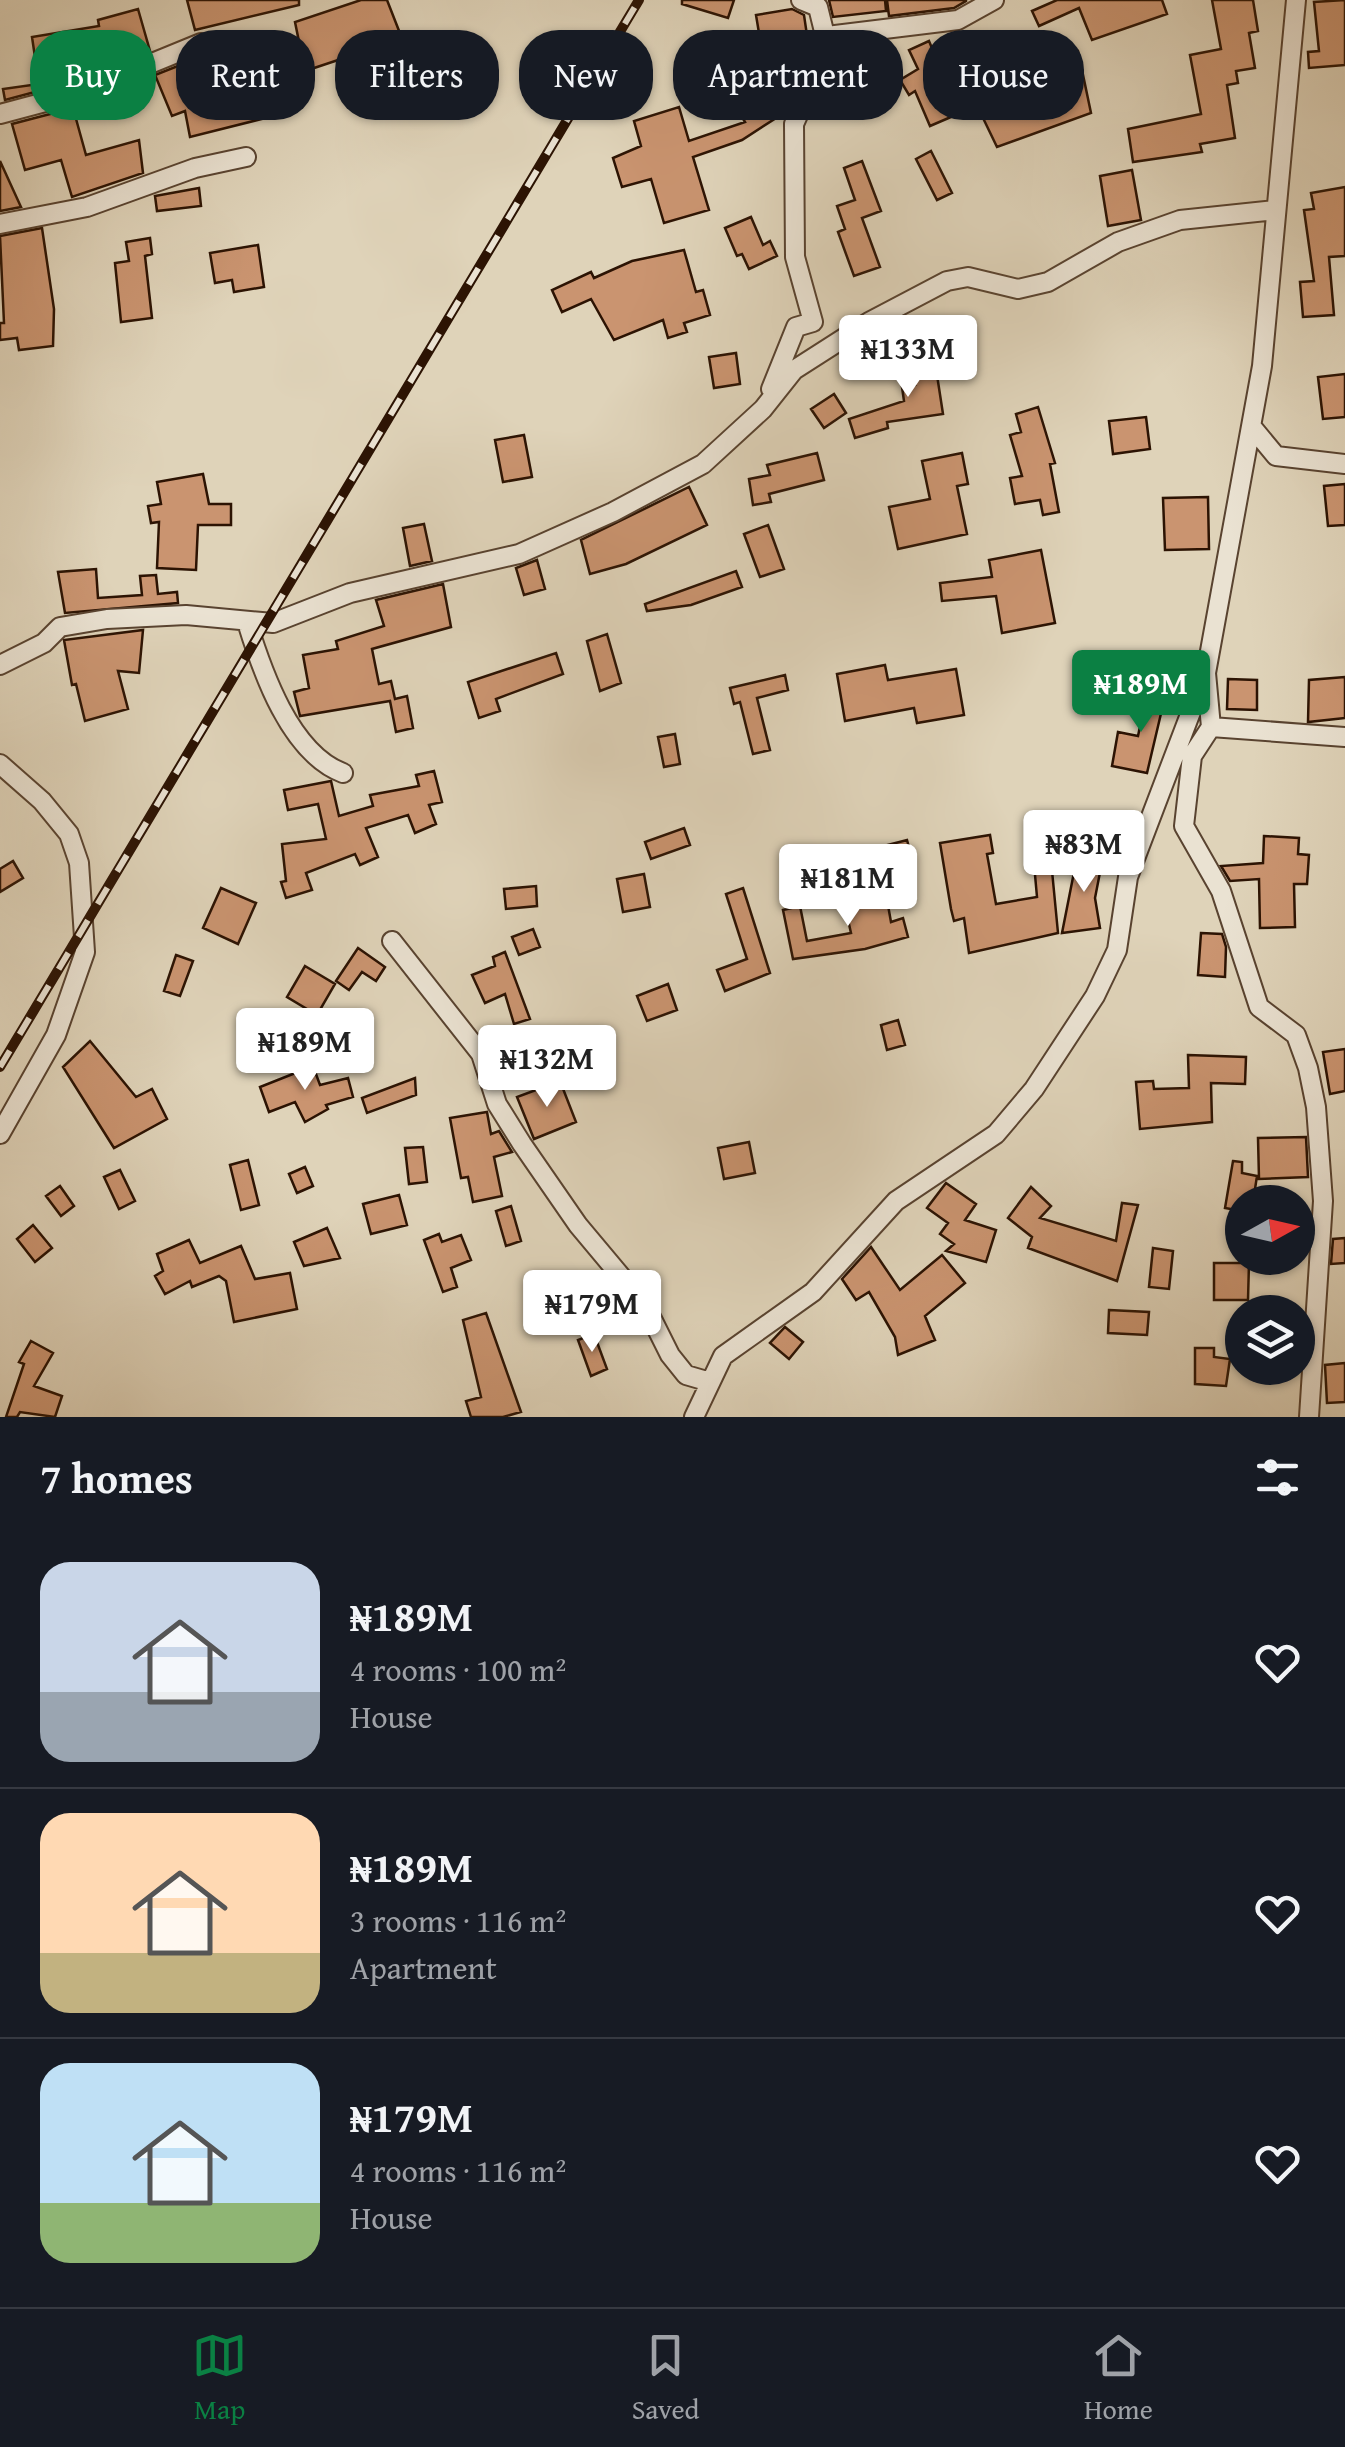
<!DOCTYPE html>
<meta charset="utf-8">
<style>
body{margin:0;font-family:"Gentium Book Plus",serif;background:#20242c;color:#f1f3f6;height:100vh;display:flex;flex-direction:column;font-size:38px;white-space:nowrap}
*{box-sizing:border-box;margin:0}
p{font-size:32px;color:#9ea1a6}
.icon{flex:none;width:55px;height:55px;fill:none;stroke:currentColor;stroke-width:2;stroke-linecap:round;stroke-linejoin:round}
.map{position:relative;height:1417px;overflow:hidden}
.details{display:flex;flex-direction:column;background:#171b24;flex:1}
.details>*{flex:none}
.top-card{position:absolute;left:30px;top:30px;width:1285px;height:90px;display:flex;gap:20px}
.needle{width:65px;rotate:82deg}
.tools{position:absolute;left:1225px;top:1185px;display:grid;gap:20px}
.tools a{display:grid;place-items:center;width:90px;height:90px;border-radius:50%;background:#171b24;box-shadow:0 2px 8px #0004;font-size:50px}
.price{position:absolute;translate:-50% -85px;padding:0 22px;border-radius:10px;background:#fff;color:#222;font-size:32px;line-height:65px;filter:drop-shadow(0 2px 5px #0008)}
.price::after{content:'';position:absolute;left:50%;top:60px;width:30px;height:22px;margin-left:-15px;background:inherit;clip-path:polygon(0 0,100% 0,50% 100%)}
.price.active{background:#0b8043;color:#fff}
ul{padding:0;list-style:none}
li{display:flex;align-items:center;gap:30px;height:250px;padding:0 40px}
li+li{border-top:2px solid #363941}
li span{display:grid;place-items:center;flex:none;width:280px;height:200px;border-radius:30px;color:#555}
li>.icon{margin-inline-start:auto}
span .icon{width:120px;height:120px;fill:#fffc;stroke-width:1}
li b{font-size:42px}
h2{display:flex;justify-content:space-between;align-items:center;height:120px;padding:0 40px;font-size:42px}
.tag{padding:0 35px;border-radius:40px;background:#171b24;box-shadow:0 2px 8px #0004;font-size:35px;line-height:90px}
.tag.active{background:#0b8043;color:#fff}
.tabs{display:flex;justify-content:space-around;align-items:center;height:140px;border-top:2px solid #363941;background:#171b24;font-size:28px;color:#9ea1a6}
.tabs a{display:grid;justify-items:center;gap:5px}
.tabs .active{color:#0b8043}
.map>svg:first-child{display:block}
</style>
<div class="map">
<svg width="1345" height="1417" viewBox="0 0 1345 1417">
<rect width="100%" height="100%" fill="#dfd3b9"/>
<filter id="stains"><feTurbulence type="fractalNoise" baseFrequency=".002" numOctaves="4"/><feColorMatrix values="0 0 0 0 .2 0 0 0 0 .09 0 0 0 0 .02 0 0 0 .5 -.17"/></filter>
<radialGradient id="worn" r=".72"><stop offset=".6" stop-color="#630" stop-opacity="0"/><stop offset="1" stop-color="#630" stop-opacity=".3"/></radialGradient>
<path fill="#ca9470" stroke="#2c1303" stroke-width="2.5" d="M187 0H299V5L195 30Z
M361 0H387L403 41 408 39 427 96 397 107 377 47 305 71 295 22Z
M682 0H734L728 18 682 4Z
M829 0H885L886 11 833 17Z
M887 0H966V1L954 8 889 16Z
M1057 0H1162L1167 14 1092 40 1079 8 1039 26 1032 11Z
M1212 0H1253L1258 31 1249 33 1255 68 1236 71 1238 83 1227 85 1235 138 1200 144 1202 152 1133 162 1128 129 1201 114 1190 55 1221 49Z
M1345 0V65L1309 68 1308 52 1319 51 1314 2Z
M138 9 150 51 110 67 106 52 72 60 76 81 5 100 3 89 39 84 32 37 99 26 98 20Z
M792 9 804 15 809 49 763 57 756 15Z
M929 41 941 70 935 73 937 79 947 77 958 114 930 126 915 91 909 95 900 80 918 69 909 50Z
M1078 51 1091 113 997 147 983 118 1051 91 1044 58Z
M198 58 216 104 286 85 293 111 190 137 185 111 172 116 155 75Z
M756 83 776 118 742 140 693 157 709 210 664 223 651 179 622 187 613 158 641 146 634 121 679 107 689 141 745 122 731 98Z
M73 108 86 155 139 140 143 173 72 197 61 160 25 170 12 124Z
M931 151 952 193 937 200 916 159Z
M0 161 21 207 0 211Z
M862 161 881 211 862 218 880 267 854 276 838 232 845 229 837 206 855 200 844 168Z
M1132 170 1141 220 1108 226 1100 176Z
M1345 187V256L1329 257 1334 315 1303 317 1300 282 1314 281 1304 210 1314 209 1311 193Z
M199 188 201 206 157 211 155 196Z
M751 217 763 245 770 241 777 256 749 269 742 254 737 256 725 228Z
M42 228 54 309 53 346 19 350 17 338 0 340V323H4L0 236Z
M150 238 152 254 145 256 152 318 121 322 115 263 129 261 126 242Z
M258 245 264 287 234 292 232 280 215 283 210 253Z
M684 250 696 292 703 290 710 315 684 323 687 332 668 338 663 320 614 340 591 299 562 312 552 290 591 272 594 278 632 261Z
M736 353 740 384 714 388 709 357Z
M946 355 951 370 937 375 943 414 887 422 888 428 855 438 849 419 904 401 902 387 915 385 909 369Z
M1345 374V417L1323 419 1318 377Z
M834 394 846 413 824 428 811 409Z
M1038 407 1055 463 1050 464 1059 512 1043 515 1040 500 1015 504 1010 478 1022 476 1010 435 1021 432 1016 414Z
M1146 417 1150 449 1113 454 1109 421Z
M524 435 532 477 503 482 495 440Z
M817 453 824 480 769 494 771 502 753 505 749 479 770 475 767 465Z
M962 453 968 484 957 486 967 534 898 549 889 507 930 499 922 461Z
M203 474 209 504H231V525H198L196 570 157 568 159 522 151 523 148 506 161 504 157 482Z
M1345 484V525L1328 526 1324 486Z
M689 487 707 525 626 564 590 574 581 540Z
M1208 497 1209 549 1165 550 1163 498Z
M424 524 432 561 410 566 403 528Z
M768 525 784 569 760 577 744 534Z
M1041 550 1055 623 1002 633 996 596 942 601 940 583 992 577 989 560Z
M537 560 545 589 524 595 516 568Z
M96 569 98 598 142 595 140 576 156 575 158 594 177 592 178 603 65 613 58 572Z
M736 571 742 587 691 605 647 611 645 604Z
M443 584 451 627 372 649 379 684 391 681 395 699 407 696 413 728 396 732 390 701 300 716 294 692 309 688 303 655 338 649 336 641 384 626 376 600Z
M143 630 139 673 118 671 128 709 85 721 76 684 72 685 64 640Z
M607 634 621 683 600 691 587 641Z
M556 653 563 674 496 699 500 711 479 718 468 682Z
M885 665 888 680 956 669 964 715 917 723 914 708 845 721 837 674Z
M785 675 788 690 757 698 770 750 753 754 740 702 734 704 730 688Z
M1345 677V718L1308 722 1309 680Z
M1228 679 1257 680V710L1227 709Z
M1149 684 1167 688 1147 773 1112 766 1118 732 1138 736Z
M675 734 680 764 664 767 658 737Z
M434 771 442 802 429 805 436 824 415 833 408 815 366 828 378 857 360 865 355 854 306 873 312 890 286 898 281 882 286 881 282 844 326 839 318 804 288 810 284 790 331 781 339 816 373 806 370 795 419 786 416 775Z
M684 828 690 845 651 859 645 842Z
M1048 829 1058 933 969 953 964 918 954 921 951 909 940 843 990 835 993 853 987 854 996 904 1037 897 1031 830Z
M1264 836 1299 838 1298 854 1309 855 1307 884H1294L1295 927 1260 928 1259 879 1230 881 1221 866 1263 863Z
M907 840 915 869 891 875 884 846Z
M1078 852 1103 857 1095 898 1100 928 1062 933Z
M13 861 23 878 0 892V869Z
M644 874 650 907 623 912 617 879Z
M536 886 537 906 506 909 504 889Z
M221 888 256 903 238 944 203 928Z
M743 888 770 973 725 991 717 970 747 959 726 894Z
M886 894 891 922 903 918 908 937 865 949 793 959 783 910 800 906 807 941 851 933 844 902Z
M533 929 540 947 519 955 512 937Z
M1201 933 1222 934 1226 947 1225 977 1198 975Z
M358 948 385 967 376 981 362 972 349 990 336 981Z
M505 952 530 1019 514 1024 505 994 485 1003 472 975 495 966 493 957Z
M176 955 193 961 180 996 164 991Z
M305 966 335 984 317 1015 287 997Z
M668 984 677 1010 647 1021 637 996Z
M898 1020 905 1045 887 1050 881 1025Z
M90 1041 136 1097 152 1089 167 1119 114 1148 63 1067Z
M1345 1049V1091L1330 1094 1323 1052Z
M1188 1055 1246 1057 1245 1084 1211 1083 1212 1122 1140 1129 1136 1082 1153 1081 1154 1089 1189 1088Z
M313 1066 320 1085 348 1078 353 1097 326 1105 328 1109 305 1122 295 1102 269 1112 260 1087Z
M415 1078 416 1095 367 1113 362 1098Z
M560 1081 576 1122 534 1139 517 1097Z
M487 1112 491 1134 499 1131 512 1152 494 1157 502 1196 473 1202 468 1177 461 1178 450 1118Z
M1306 1137 1308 1177 1259 1179 1258 1138Z
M749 1142 755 1173 724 1179 718 1148Z
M423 1147 427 1182 409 1184 405 1148Z
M248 1160 259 1205 241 1210 230 1165Z
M1233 1161 1242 1162V1173L1257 1176 1253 1202H1242V1211L1225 1208Z
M305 1167 313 1186 297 1193 289 1174Z
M120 1170 135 1201 119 1209 104 1177Z
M946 1183 976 1204 965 1220 996 1230 986 1262 946 1251 954 1244 940 1234 948 1223 927 1208Z
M60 1186 74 1206 61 1216 46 1196Z
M1031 1187 1051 1206 1040 1218 1116 1241 1122 1203 1138 1205 1117 1281 1028 1248 1032 1237 1008 1218Z
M399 1195 407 1225 371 1234 363 1204Z
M511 1206 521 1241 506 1246 496 1211Z
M33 1225 52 1248 35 1262 17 1239Z
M327 1228 340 1258 304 1266 294 1242Z
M439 1234 442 1242 461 1235 471 1260 451 1268 457 1287 443 1292 424 1240Z
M1345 1238V1263L1331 1264 1333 1239Z
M189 1240 200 1263 241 1246 255 1279 290 1273 297 1309 234 1322 226 1281 219 1276 192 1287 190 1281 165 1294 155 1276 163 1271 157 1254Z
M871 1247 900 1290 942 1255 965 1283 925 1316 935 1340 898 1355 895 1337 869 1292 856 1300 842 1279Z
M1153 1248 1173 1251 1169 1289 1149 1287Z
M1214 1263H1249L1248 1300H1214Z
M1109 1310 1149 1312 1147 1335 1108 1333Z
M486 1313 521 1412 503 1417H471L466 1401 481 1397 463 1320Z
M785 1327 803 1342 789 1359 770 1343Z
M594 1334 607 1369 591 1376 578 1340Z
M31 1341 53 1353 34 1386 62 1396 55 1417 20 1412 17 1417H6L24 1364 19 1362Z
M1195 1348H1214V1357L1230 1359 1226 1386 1195 1384Z
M1345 1363V1402L1327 1403 1325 1365Z"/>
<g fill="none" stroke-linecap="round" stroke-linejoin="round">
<g stroke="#594330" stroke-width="22">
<path id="minor" d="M1296 0 1262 366 1206 673 1211 727 1192 756 1184 826 1221 891 1259 1007 1296 1035 1308 1068 1316 1107 1323 1201 1309 1417
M827 36 958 20 994 0
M0 114 79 93 201 43
M0 224 87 207 195 168 246 157
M771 389 796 327 813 322 795 257 794 124 810 88 833 68 818 7 801 0
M1252 427 1276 456 1345 464
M247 622C262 671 290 753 343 773
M0 665 44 643 60 627 107 619 186 615 273 623 350 593 519 554 613 512 703 464 763 409 794 370 869 322 947 281 968 277 1018 289 1048 282 1118 242 1180 220 1276 210
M1211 727 1345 737
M0 764 42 801 69 834 79 863 85 952 56 1035 0 1134
M392 941 481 1054 497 1104 522 1144 578 1225 645 1305 670 1355 686 1375 710 1382
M694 1417 723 1356 813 1292 896 1201 996 1134 1034 1089 1095 996 1117 950 1128 877 1202 683"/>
</g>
<use href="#minor" stroke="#eae2d2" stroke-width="18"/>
<g stroke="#2c1303" stroke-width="10">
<path id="rail" d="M0 1067 639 0"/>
</g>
<use href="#rail" stroke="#eae2d2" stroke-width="6" stroke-dasharray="19" stroke-linecap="butt"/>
</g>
<rect width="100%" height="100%" filter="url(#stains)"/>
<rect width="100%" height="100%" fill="url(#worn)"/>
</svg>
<div class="tools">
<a><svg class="needle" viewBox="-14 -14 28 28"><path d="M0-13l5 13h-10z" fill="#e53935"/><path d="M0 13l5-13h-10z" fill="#9ea1a6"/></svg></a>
<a><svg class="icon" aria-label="layers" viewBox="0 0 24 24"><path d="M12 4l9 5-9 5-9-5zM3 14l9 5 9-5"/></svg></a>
</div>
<b class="price" style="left:908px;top:400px">₦133M</b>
<b class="price active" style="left:1141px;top:735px">₦189M</b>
<b class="price" style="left:1084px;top:895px">₦83M</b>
<b class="price" style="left:848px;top:929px">₦181M</b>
<b class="price" style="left:305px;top:1093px">₦189M</b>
<b class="price" style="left:547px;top:1110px">₦132M</b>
<b class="price" style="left:592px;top:1355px">₦179M</b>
<div class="top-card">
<a class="tag active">Buy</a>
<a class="tag">Rent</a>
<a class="tag">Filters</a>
<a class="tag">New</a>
<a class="tag">Apartment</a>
<a class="tag">House</a>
</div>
</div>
<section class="details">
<h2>7 homes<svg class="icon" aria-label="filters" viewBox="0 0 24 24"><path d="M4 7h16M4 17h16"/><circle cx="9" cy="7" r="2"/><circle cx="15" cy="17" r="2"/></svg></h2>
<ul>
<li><span style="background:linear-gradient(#c9d6e8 65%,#9aa5b1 0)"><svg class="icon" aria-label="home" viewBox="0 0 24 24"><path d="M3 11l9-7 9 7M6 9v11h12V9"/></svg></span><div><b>₦189M</b><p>4 rooms · 100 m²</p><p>House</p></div><svg class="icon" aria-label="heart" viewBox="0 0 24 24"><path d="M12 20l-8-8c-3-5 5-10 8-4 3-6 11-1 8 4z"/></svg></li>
<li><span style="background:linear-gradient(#ffd9b3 70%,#c2b280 0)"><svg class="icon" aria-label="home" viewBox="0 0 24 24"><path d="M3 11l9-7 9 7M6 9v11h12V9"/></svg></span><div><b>₦189M</b><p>3 rooms · 116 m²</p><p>Apartment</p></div><svg class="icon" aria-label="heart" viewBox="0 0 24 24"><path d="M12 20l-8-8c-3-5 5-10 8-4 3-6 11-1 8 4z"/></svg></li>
<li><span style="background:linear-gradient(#bfe0f5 70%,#8fb573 0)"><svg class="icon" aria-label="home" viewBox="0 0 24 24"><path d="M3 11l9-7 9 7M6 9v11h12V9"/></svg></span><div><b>₦179M</b><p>4 rooms · 116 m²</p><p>House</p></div><svg class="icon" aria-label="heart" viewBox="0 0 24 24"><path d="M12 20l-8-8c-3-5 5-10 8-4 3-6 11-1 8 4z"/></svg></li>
</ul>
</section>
<nav class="tabs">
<a class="active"><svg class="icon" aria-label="map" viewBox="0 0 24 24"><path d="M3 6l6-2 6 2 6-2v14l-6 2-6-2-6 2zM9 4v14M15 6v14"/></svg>Map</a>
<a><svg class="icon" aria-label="saved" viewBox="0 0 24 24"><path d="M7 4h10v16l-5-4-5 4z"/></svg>Saved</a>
<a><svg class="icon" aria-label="home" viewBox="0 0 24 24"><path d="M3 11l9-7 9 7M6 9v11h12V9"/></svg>Home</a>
</nav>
